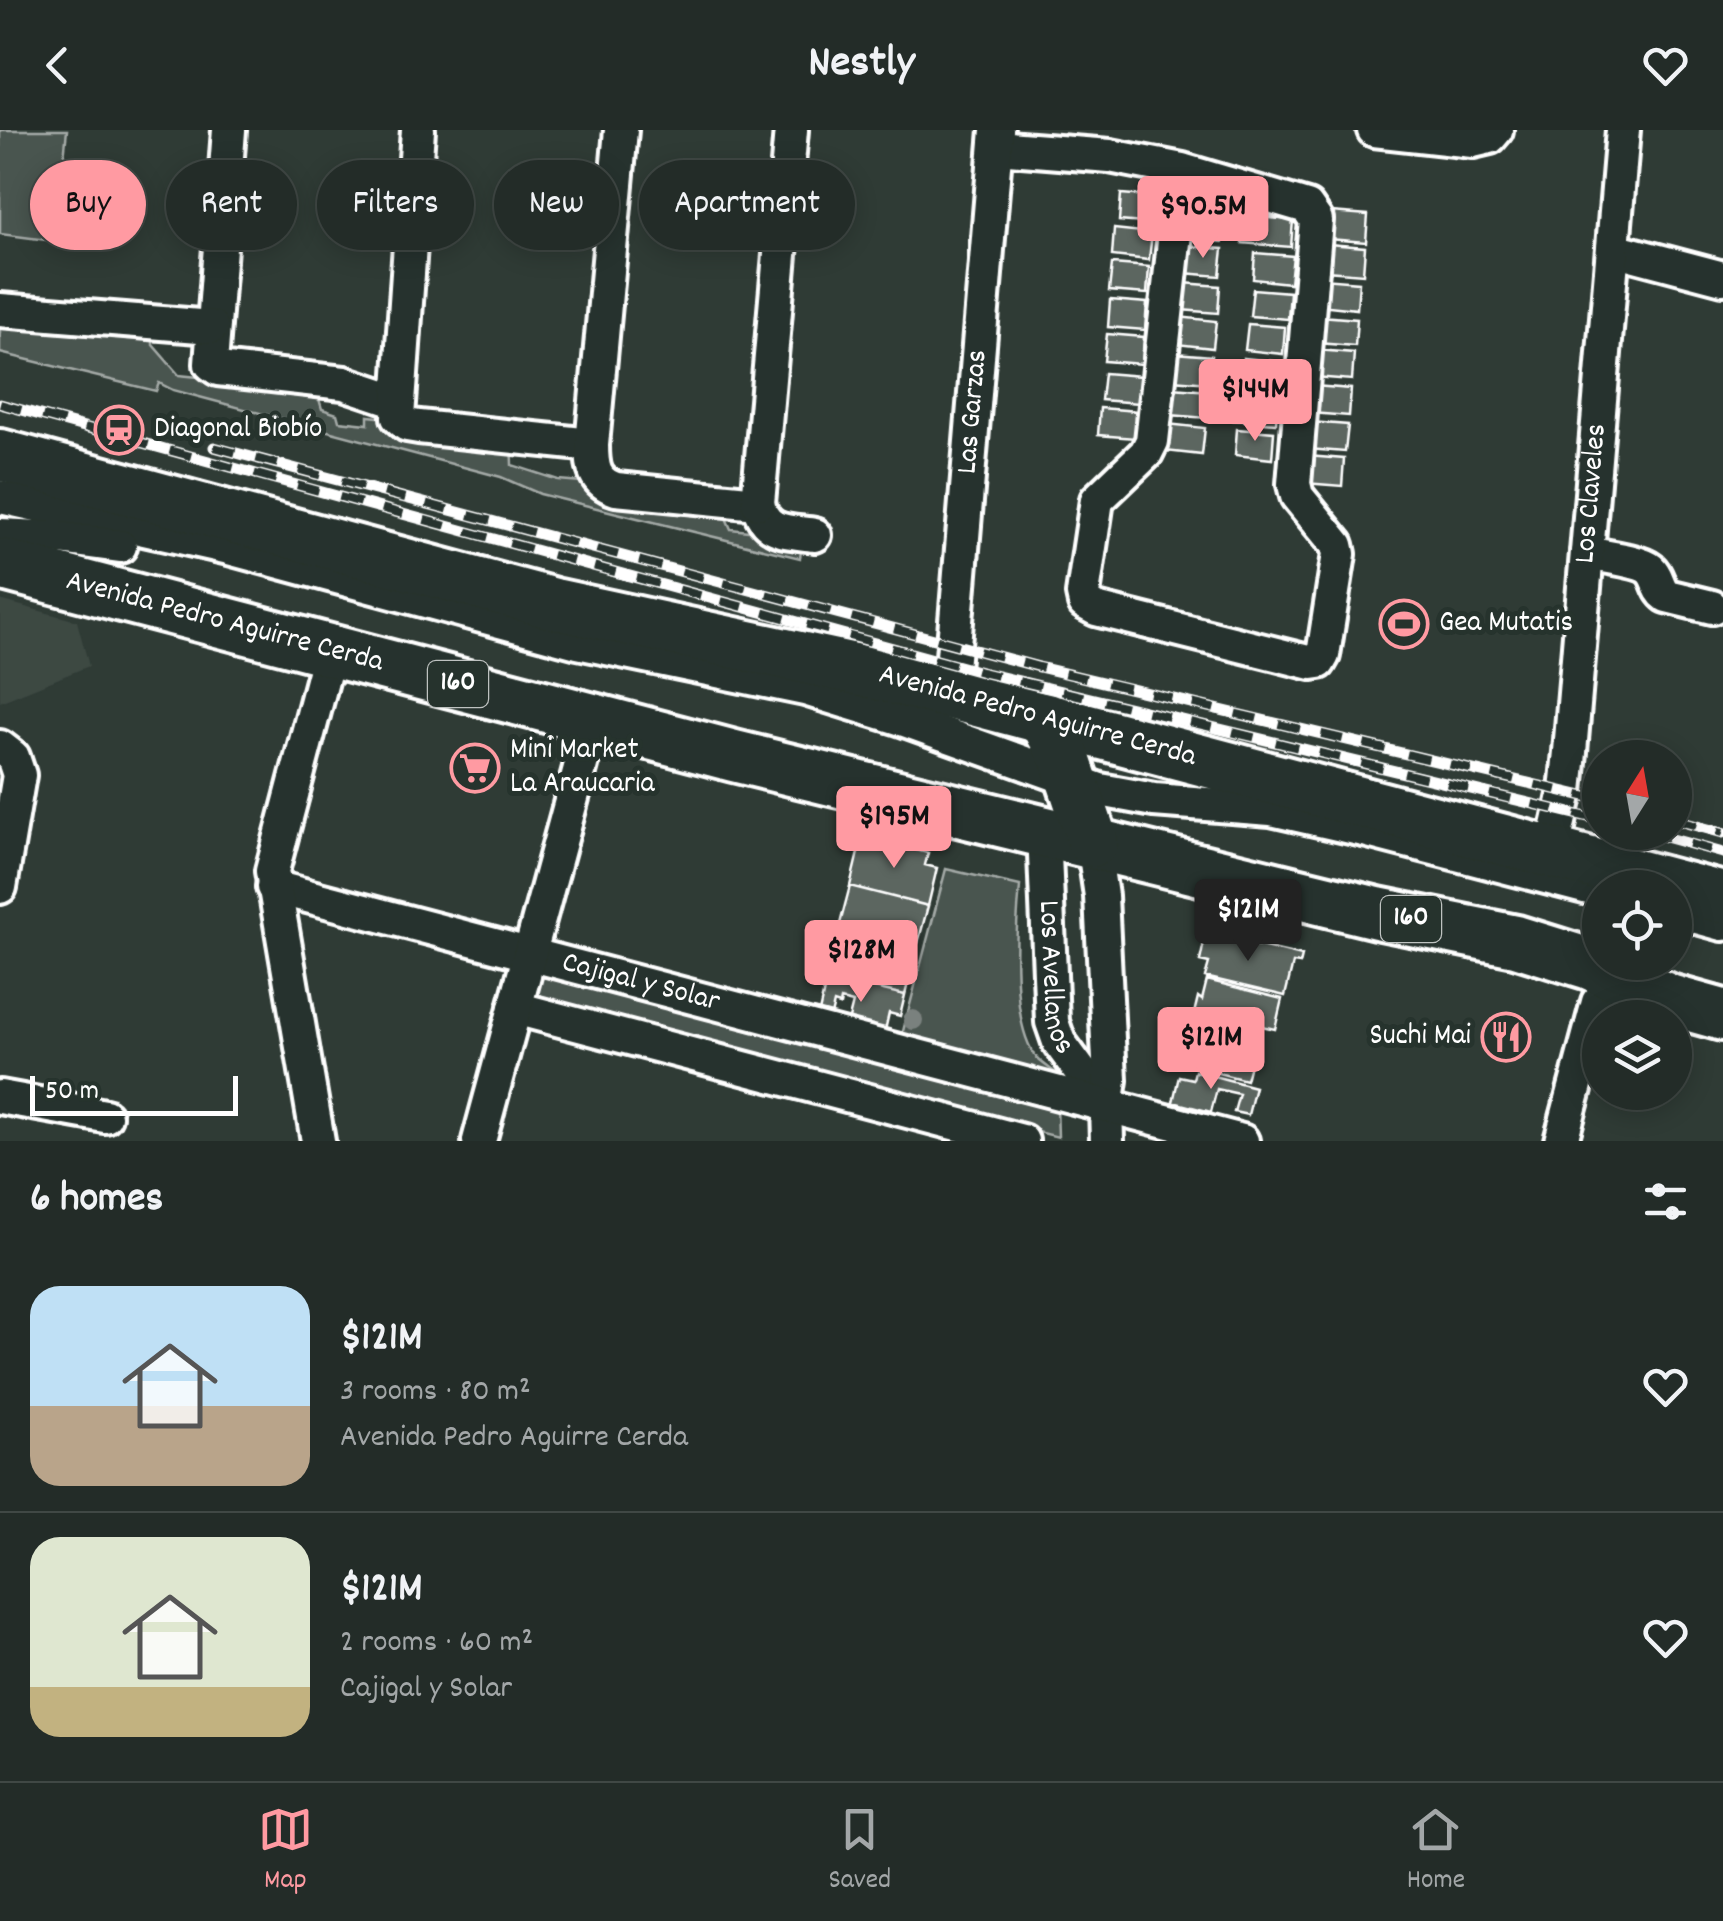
<!DOCTYPE html>
<meta charset="utf-8">
<style>
body{margin:0;font-family:Dekko,sans-serif;background:#2f3834;color:#f1f3f6;height:100vh;display:flex;flex-direction:column;font-size:38px;white-space:nowrap}
*{box-sizing:border-box;margin:0}
p{font-size:32px;color:#a3a7a8}
.icon{flex:none;width:55px;height:55px;fill:none;stroke:currentColor;stroke-width:2;stroke-linecap:round;stroke-linejoin:round}
.map{position:relative;height:1011px;overflow:hidden}
.side{display:flex;flex-direction:column;background:#232c28;flex:1}
.side>*{flex:none}
.hud{position:absolute;left:30px;top:30px;width:1000px;height:90px;display:flex;gap:20px}
.needle{width:65px;rotate:11deg}
.buttons{position:absolute;left:1582px;top:610px;display:grid;gap:20px}
.buttons a{display:grid;place-items:center;width:110px;height:110px;border-radius:50%;background:#232c28;box-shadow:0 5px 25px #0003,0 0 0 2px #404845;font-size:50px}
.scale{position:absolute;left:30px;bottom:25px;width:208px;box-sizing:border-box;padding-left:10px;border:5px solid #fff;border-top:0;font-size:28px;line-height:35px;white-space:nowrap;color:#fff;-webkit-text-stroke:8px #26332d;paint-order:stroke}
.price{position:absolute;translate:-50% -85px;padding:0 22px;border-radius:10px;background:#ff9aa2;color:#111;font-size:32px;line-height:65px;filter:drop-shadow(0 2px 5px #0008)}
.price::after{content:'';position:absolute;left:50%;top:60px;width:30px;height:22px;margin-left:-15px;background:inherit;clip-path:polygon(0 0,100% 0,50% 100%)}
.price.active{background:#222;color:#fff}
ul{padding:0;list-style:none}
li{display:flex;align-items:center;gap:30px;height:250px;padding:0 30px}
li+li{border-top:2px solid #404845}
li span{display:grid;place-items:center;flex:none;width:280px;height:200px;border-radius:30px;color:#555}
li>.icon{margin-inline-start:auto}
span .icon{width:120px;height:120px;fill:#fffc;stroke-width:1}
li b{font-size:42px}
h2{display:flex;justify-content:space-between;align-items:center;height:120px;padding:0 30px;font-size:42px}
.pill{padding:0 35px;border-radius:45px;background:#232c28;box-shadow:0 5px 25px #0003,0 0 0 2px #404845;font-size:35px;line-height:90px}
.pill.active{background:#ff9aa2;color:#111}
header{display:flex;justify-content:space-between;align-items:center;height:130px;padding:0 30px;background:#232c28;font-size:45px;font-weight:800}
.tabs{display:flex;justify-content:space-around;align-items:center;height:140px;border-top:2px solid #404845;background:#232c28;font-size:28px;color:#a3a7a8}
.tabs a{display:grid;justify-items:center;gap:5px}
.tabs .active{color:#ff9aa2}
.map>svg:first-child{display:block}
</style>
<header><svg class="icon" aria-label="back" viewBox="0 0 24 24"><path d="M15 5l-7 7 7 7"/></svg>Nestly<svg class="icon" aria-label="heart" viewBox="0 0 24 24"><path d="M12 20l-8-8c-3-5 5-10 8-4 3-6 11-1 8 4z"/></svg></header>
<div class="map">
<svg width="1723" height="1011" viewBox="0 0 1723 1011">
<rect width="100%" height="100%" fill="#2f3b35"/>
<filter id="ink" filterUnits="userSpaceOnUse"><feTurbulence type="fractalNoise" baseFrequency=".01" numOctaves="2"/><feDisplacementMap in="SourceGraphic" scale="20" xChannelSelector="R" yChannelSelector="G"/><feConvolveMatrix kernelMatrix="1 2 1 2 8 2 1 2 1" color-interpolation-filters="sRGB"/></filter>
<g filter="url(#ink)">
<path fill="#3c4842" d="M0 470 77 491 89 536 0 572Z"/>
<path fill="#4a544f" stroke="#a4aaa7" stroke-width="2.5" d="M0 0H67L55 111 0 104Z
M0 187 153 198V215L179 245 316 259 322 279 337 284 339 291 368 294V286L494 299 511 308 512 335 558 350 715 363 731 399 803 407 800 428 540 364 501 347 173 260 159 253 156 261 0 223Z
M946 739 1020 756C1016 797 1009 898 1038 929 1043 934 1051 939 1057 944L902 905Z
M534 838 1057 975 1058 1007 524 872Z"/>
<path fill="#5b6661" stroke="#fff" stroke-width="2.5" d="M1121 64 1158 67 1156 94 1119 91Z
M1331 82 1368 85 1366 112 1328 109Z
M1188 83 1225 86 1223 112 1186 109Z
M1245 86 1293 90 1291 117 1242 113Z
M1114 99 1152 103 1149 130 1112 126Z
M1328 114 1365 117 1363 144 1326 141Z
M1185 116 1223 119 1220 146 1183 143Z
M1255 123 1293 126 1290 153 1253 149Z
M1112 134 1149 137 1147 164 1109 161Z
M1322 149 1359 152 1357 179 1319 175Z
M1183 153 1220 156 1218 183 1181 180Z
M1253 159 1290 162 1288 189 1250 186Z
M1110 170 1147 173 1145 200 1108 197Z
M1320 186 1357 189 1355 216 1317 213Z
M1178 187 1216 191 1213 218 1176 214Z
M1248 194 1285 197 1283 224 1245 220Z
M1107 204 1144 207 1142 234 1104 231Z
M1316 220 1354 223 1352 250 1314 247Z
M1174 223 1212 226 1210 253 1172 250Z
M1244 228 1282 232 1279 259 1242 256Z
M1104 243 1141 246 1139 273 1101 270Z
M1314 256 1351 259 1349 286 1311 283Z
M1172 258 1209 261 1207 288 1170 285Z
M1234 263 1278 266 1276 293 1232 290Z
M1100 278 1137 281 1135 308 1098 305Z
M1310 292 1348 295 1345 322 1308 319Z
M1167 294 1205 298 1202 325 1165 321Z
M1237 299 1274 302 1272 329 1235 325Z
M1307 326 1344 329 1342 356 1305 353Z
M862 706 928 723 925 735 937 738 928 776 850 756Z
M850 756 928 776 918 813 840 794Z
M840 794 873 802 870 817 905 825 900 843 910 845 905 865 827 847 833 823 864 831 867 820 835 813Z
M1206 803 1302 826 1300 834 1293 833 1285 866 1205 847 1209 833 1200 831Z
M827 847 905 865 900 886 889 883 884 905 847 896 853 873 841 870 840 875 834 873 829 894 817 891Z
M1207 850 1282 869 1275 899 1248 893 1244 912 1200 900 1202 895 1192 892 1198 867 1202 870Z
M1191 903 1254 919 1246 950 1194 937 1196 931 1185 928Z
M1195 941 1255 957 1248 985 1234 982 1239 964 1217 959 1211 982 1173 972 1179 946 1193 949Z"/>
<g fill="none" stroke-linecap="round" stroke-linejoin="round">
<g stroke="#fff" stroke-width="40">
<g id="minor">
<path d="M229 0 211 234 218 239 344 253 398 271"/>
<path d="M418 0 398 287 407 295 419 297 592 315"/>
<path d="M621 0 592 315C592 337 594 352 616 359L758 373C764 404 788 401 815 405"/>
<path d="M1374 0 1473 11 1490 7 1496 0"/>
<path d="M996 17 1110 26 1182 40 1307 77 1316 90 1294 354 1297 366 1337 415 1339 424 1323 525 1319 532 1312 533 1096 479 1085 473 1083 464 1097 370 1146 323 1152 311 1182 40"/>
<path d="M1613 119 1723 148"/>
<path d="M0 180 212 197"/>
<path d="M0 367 229 418 578 512 805 559 899 588 1100 660 1154 670 1271 679 1368 701 1600 761"/>
<path d="M758 373 791 0"/>
<path d="M0 405 60 408 120 416"/>
<path d="M1587 423C1601 426 1641 431 1650 439 1659 447 1657 459 1667 466L1712 477"/>
<path id="s1" d="M950 563 997 0"/>
<path d="M0 617 13 627 19 645 0 757"/>
<path id="s2" d="M1044 700 1052 892 1059 912 1106 976"/>
<path d="M1093 712 1101 766 1110 950 1106 976 1107 1011"/>
<path id="s3" d="M1552 723 1566 661 1570 622 1623 0"/>
<path id="s4" d="M273 757 1242 1011"/>
<path d="M1675 781 1723 794"/>
<path d="M515 878 1022 1011"/>
<path d="M0 967 105 986"/>
<path d="M318 1011 272 741 330 520"/>
<path d="M479 1011 593 590"/>
<path d="M1561 1011 1598 872"/>
</g>
</g>
<g stroke="#fff" stroke-width="58">
<g id="highway">
<path id="s5" d="M0 325 554 474 868 542 1723 768"/>
<path id="s6" d="M0 434 734 626 1377 783 1516 811 1590 834 1669 870 1723 885"/>
<path d="M1044 588 1064 626 1093 712"/>
</g>
</g>
<use href="#minor" stroke="#26332d" stroke-width="32"/>
<use href="#highway" stroke="#26332d" stroke-width="50"/>
<g stroke="#fff" stroke-width="11">
<path id="rail" d="M0 274 981 542 1600 690
M214 317 1039 537 1600 670
M1675 690 1723 703
M1647 702 1723 723"/>
</g>
<use href="#rail" stroke="#26332d" stroke-width="8" stroke-dasharray="22" stroke-linecap="butt"/>
</g>
<circle fill="#7a817e" cx="913" cy="890" r="10"/>
</g>
<defs>
<g id="station-ring" transform="scale(2.5)"><circle r="9.5" fill="#26332d" stroke="#ff9aa2" stroke-width="1.5"/><path d="M-3-6H3Q5-6 5-4V2Q5 4 3 4L4.5 6H3L1.5 4h-3L-3 6H-4.5L-3 4Q-5 4-5 2V-4Q-5-6-3-6ZM-3.5-4v3h7v-3ZM-3.5 1v1.5H-2V1ZM2 1v1.5H3.5V1Z" fill="#ff9aa2"/></g>
<g id="stadium-ring" transform="scale(2.5)"><circle r="9.5" fill="#26332d" stroke="#ff9aa2" stroke-width="1.5"/><path d="M0-5a6.5 5 0 1 0 0 10a6.5 5 0 1 0 0-10ZM-3.5-1.8h7v3.6h-7Z" fill="#ff9aa2"/></g>
<g id="supermarket-ring" transform="scale(2.5)"><circle r="9.5" fill="#26332d" stroke="#ff9aa2" stroke-width="1.5"/><path d="M-6-5.5h2.5l.6 2H6L4.5 2H-2.5L-4.4-4H-6ZM-1.5 3.2a1.3 1.3 0 1 0 .1 0ZM3 3.2a1.3 1.3 0 1 0 .1 0Z" fill="#ff9aa2"/></g>
<g id="restaurant-ring" transform="scale(2.5)"><circle r="9.5" fill="#26332d" stroke="#ff9aa2" stroke-width="1.5"/><path d="M-5-6h1v4h1v-4h1v4h1v-4h1v5L-1.5 .5V6h-2V.5L-5-1ZM5-6V6H3V1.5H1.5Q1.5-4 5-6Z" fill="#ff9aa2"/></g>
</defs>
<g fill-rule="evenodd">
<use href="#station-ring" x="119" y="300"/>
<use href="#stadium-ring" x="1404" y="494"/>
<use href="#supermarket-ring" x="475" y="638"/>
<use href="#restaurant-ring" x="1506" y="907"/>
</g>
<g text-anchor="middle" dominant-baseline="central" stroke-width="10" stroke-linejoin="round" paint-order="stroke">
<g fill="#26332d" stroke="#bec2c0" stroke-width="2.5">
<rect x="428" y="531" width="60" height="46" rx="8"/>
<rect x="1381" y="766" width="60" height="46" rx="8"/>
</g>
<g font-size="28" font-weight="bold" fill="#fff">
<text x="458" y="554">160</text>
<text x="1411" y="789">160</text>
</g>
<g font-size="30" fill="#fff" stroke="#26332d">
<text stroke="none"><textPath href="#s1" startOffset="282">Las Garzas</textPath></text>
<text stroke="none"><textPath href="#s3" startOffset="362">Los Claveles</textPath></text>
<text stroke="none"><textPath href="#s6" startOffset="232">Avenida Pedro Aguirre Cerda</textPath></text>
<text stroke="none"><textPath href="#s5" startOffset="1070">Avenida Pedro Aguirre Cerda</textPath></text>
<text stroke="none"><textPath href="#s2" startOffset="148">Los Avellanos</textPath></text>
<text stroke="none"><textPath href="#s4" startOffset="380">Cajigal y Solar</textPath></text>
</g>
<g font-size="30" fill="#fff" stroke="#26332d" text-anchor="start">
<text x="154" y="300">Diagonal Biobío</text>
<text x="1439" y="494">Gea Mutatis</text>
<text x="510" y="621">Mini Market<tspan x="510" dy="34">La Araucaria</tspan></text>
<text x="1471" y="907" text-anchor="end">Suchi Mai</text>
</g>
</g>
</svg>
<div class="buttons">
<a><svg class="needle" viewBox="-14 -14 28 28"><path d="M0-13l5 13h-10z" fill="#e53935"/><path d="M0 13l5-13h-10z" fill="#a3a7a8"/></svg></a>
<a><svg class="icon" aria-label="locate" viewBox="0 0 24 24"><circle cx="12" cy="12" r="6"/><path d="M12 2v4M12 18v4M2 12h4M18 12h4"/></svg></a>
<a><svg class="icon" aria-label="layers" viewBox="0 0 24 24"><path d="M12 4l9 5-9 5-9-5zM3 14l9 5 9-5"/></svg></a>
</div>
<div class="scale">50 m</div>
<b class="price" style="left:1203px;top:131px">$90.5M</b>
<b class="price" style="left:1255px;top:314px">$144M</b>
<b class="price" style="left:894px;top:741px">$195M</b>
<b class="price active" style="left:1248px;top:834px">$121M</b>
<b class="price" style="left:861px;top:875px">$128M</b>
<b class="price" style="left:1211px;top:962px">$121M</b>
<div class="hud">
<a class="pill active">Buy</a>
<a class="pill">Rent</a>
<a class="pill">Filters</a>
<a class="pill">New</a>
<a class="pill">Apartment</a>
</div>
</div>
<section class="side">
<h2>6 homes<svg class="icon" aria-label="filters" viewBox="0 0 24 24"><path d="M4 7h16M4 17h16"/><circle cx="9" cy="7" r="2"/><circle cx="15" cy="17" r="2"/></svg></h2>
<ul>
<li><span style="background:linear-gradient(#bfe0f5 60%,#b9a48a 0)"><svg class="icon" aria-label="home" viewBox="0 0 24 24"><path d="M3 11l9-7 9 7M6 9v11h12V9"/></svg></span><div><b>$121M</b><p>3 rooms · 80 m²</p><p>Avenida Pedro Aguirre Cerda</p></div><svg class="icon" aria-label="heart" viewBox="0 0 24 24"><path d="M12 20l-8-8c-3-5 5-10 8-4 3-6 11-1 8 4z"/></svg></li>
<li><span style="background:linear-gradient(#dfe7d0 75%,#c2b280 0)"><svg class="icon" aria-label="home" viewBox="0 0 24 24"><path d="M3 11l9-7 9 7M6 9v11h12V9"/></svg></span><div><b>$121M</b><p>2 rooms · 60 m²</p><p>Cajigal y Solar</p></div><svg class="icon" aria-label="heart" viewBox="0 0 24 24"><path d="M12 20l-8-8c-3-5 5-10 8-4 3-6 11-1 8 4z"/></svg></li>
</ul>
</section>
<nav class="tabs">
<a class="active"><svg class="icon" aria-label="map" viewBox="0 0 24 24"><path d="M3 6l6-2 6 2 6-2v14l-6 2-6-2-6 2zM9 4v14M15 6v14"/></svg>Map</a>
<a><svg class="icon" aria-label="saved" viewBox="0 0 24 24"><path d="M7 4h10v16l-5-4-5 4z"/></svg>Saved</a>
<a><svg class="icon" aria-label="home" viewBox="0 0 24 24"><path d="M3 11l9-7 9 7M6 9v11h12V9"/></svg>Home</a>
</nav>
